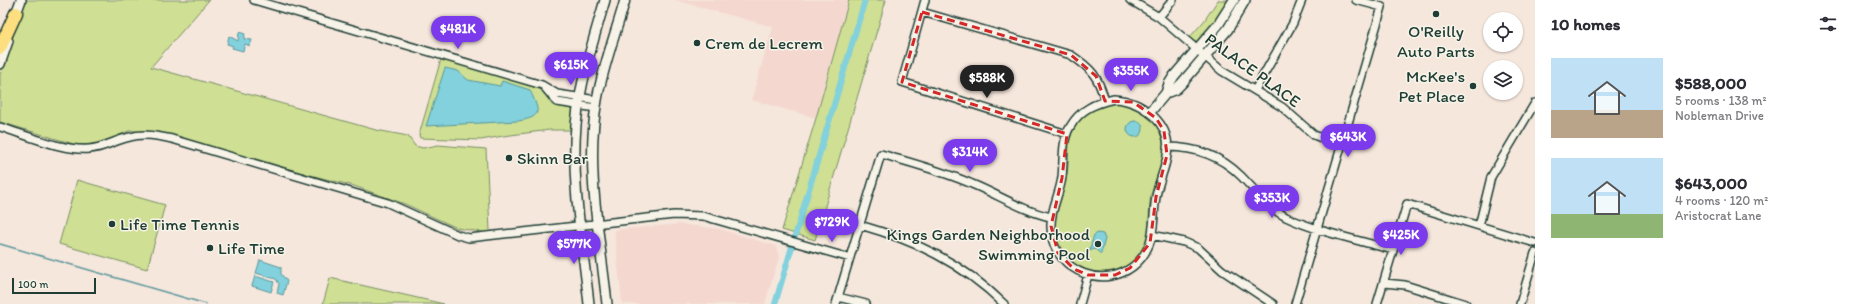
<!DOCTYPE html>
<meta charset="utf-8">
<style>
body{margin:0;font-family:Itim,sans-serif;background:#f7f7f7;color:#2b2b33;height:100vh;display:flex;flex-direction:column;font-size:15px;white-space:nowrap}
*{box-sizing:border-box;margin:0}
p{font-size:13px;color:#7c7c81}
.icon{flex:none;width:22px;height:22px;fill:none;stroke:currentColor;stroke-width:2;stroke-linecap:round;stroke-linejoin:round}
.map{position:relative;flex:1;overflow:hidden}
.side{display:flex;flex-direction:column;background:#fff;width:320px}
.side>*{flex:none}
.fabs{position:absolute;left:1483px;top:12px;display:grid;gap:8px}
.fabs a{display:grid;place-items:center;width:40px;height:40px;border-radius:50%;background:#fff;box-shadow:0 1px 3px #0004;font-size:20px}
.scale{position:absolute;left:12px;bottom:10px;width:84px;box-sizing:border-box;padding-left:4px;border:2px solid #1f3d34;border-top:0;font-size:11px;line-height:14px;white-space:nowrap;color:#1f3d34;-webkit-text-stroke:3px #f7f3e8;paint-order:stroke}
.price{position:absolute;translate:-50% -34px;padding:0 9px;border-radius:14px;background:#7c3aed;color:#fff;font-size:13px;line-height:26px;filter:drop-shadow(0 1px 2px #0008)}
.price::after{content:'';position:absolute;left:50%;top:24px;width:12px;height:9px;margin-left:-6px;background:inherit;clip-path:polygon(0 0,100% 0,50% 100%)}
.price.active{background:#222;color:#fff}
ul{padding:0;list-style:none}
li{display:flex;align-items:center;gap:12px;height:100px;padding:0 16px}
li span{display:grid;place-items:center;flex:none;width:112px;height:80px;border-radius:0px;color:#555}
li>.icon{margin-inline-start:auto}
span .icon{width:48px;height:48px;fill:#fffc;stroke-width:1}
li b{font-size:17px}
h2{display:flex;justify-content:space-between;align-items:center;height:48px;padding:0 16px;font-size:17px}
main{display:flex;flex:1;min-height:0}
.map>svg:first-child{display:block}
</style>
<main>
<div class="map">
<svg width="1535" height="304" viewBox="0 0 1535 304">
<rect width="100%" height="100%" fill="#f6e7dd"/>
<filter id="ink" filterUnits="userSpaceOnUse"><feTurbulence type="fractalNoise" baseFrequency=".025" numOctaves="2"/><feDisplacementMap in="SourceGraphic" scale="8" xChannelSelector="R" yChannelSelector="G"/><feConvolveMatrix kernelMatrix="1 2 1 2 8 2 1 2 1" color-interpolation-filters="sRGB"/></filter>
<g filter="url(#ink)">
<path fill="#f4d8d0" d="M674 0H849L816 118 751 100 773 27Z
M680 224 720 229 776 246 779 257 765 304H622L614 230Z"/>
<path fill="#cfdf93" stroke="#778e64" d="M25 0H209L151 67 376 130 408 136 415 146 423 148 438 145 486 149 490 230 487 233 457 228 405 204 354 186 131 130 98 144 77 145 0 122V75Z
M849 0H886L815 240 782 230 816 118Z
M1218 0H1230L1217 20 1197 43 1189 38 1204 21Z
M441 59 538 87 543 91 552 105 573 109 574 115 571 130H550L503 136 481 140 420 138 419 135Z
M1116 103C1142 106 1169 128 1163 158 1160 170 1154 183 1151 195 1147 215 1153 236 1140 254 1124 279 1077 279 1062 252 1058 245 1054 235 1054 226 1054 208 1065 191 1067 173 1070 158 1066 143 1074 129 1083 112 1098 106 1116 103Z
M77 180 165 205 147 269 59 244Z
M330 278 444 304H323Z"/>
<path fill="#82d1dd" stroke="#5a9699" d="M239 32 245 34 244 39 252 40 250 46 245 44 243 51 232 48 233 46 227 44 229 36 238 41Z
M445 68 458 71 468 80 500 86 502 81 530 90C538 109 545 117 518 121L426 126Z
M1127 129a8 8 0 1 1 16 0a8 8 0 1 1-16 0Z
M1098 233 1103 234 1105 239 1101 254 1095 249 1089 251 1094 235Z
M260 260 281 267V274L287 281 283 295 277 293 279 284 276 279 256 273Z
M255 276 274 282 271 292 252 286Z"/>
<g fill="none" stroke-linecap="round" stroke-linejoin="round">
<path stroke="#5a9699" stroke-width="1.5" d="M0 244 206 304"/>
<path stroke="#82d1dd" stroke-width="6" d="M775 304 865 0"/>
<g stroke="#1f3d34" stroke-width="10">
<path id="street" d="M254 0 542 85 557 94 597 100
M925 0 902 82 1067 134
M1130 0 1159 17 1222 71 1282 107 1314 135 1341 146
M922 12 1071 55C1092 69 1098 76 1105 101
M1159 17 1173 0
M546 89 557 102 596 108
M1255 90 1293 23 1302 0
M1114 99C1143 101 1173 124 1167 156 1165 170 1158 183 1156 197 1153 213 1155 230 1149 245 1134 282 1087 287 1062 258 1055 250 1051 238 1051 227 1050 210 1060 194 1062 177 1064 161 1061 142 1070 127 1080 109 1096 103 1114 99Z
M0 127C26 135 62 151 89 149 104 148 115 140 130 137 144 133 158 136 172 139L388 203 458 235 469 238 674 215 703 216 850 258
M1167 147C1195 147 1221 156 1241 176 1255 190 1267 207 1286 217 1318 232 1359 240 1393 250
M860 225C916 241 961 262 1004 304
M1479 226 1491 177 1535 103
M1152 235 1184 242 1198 248 1222 270 1273 304
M1384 283 1405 285 1466 304
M838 297 866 304
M836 304 881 154C911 163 943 171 972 184 999 195 1023 211 1051 217
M1080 304 1088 275
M1295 304 1382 7 1356 0
M1377 304 1407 204 1535 243
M1520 304 1535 253"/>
</g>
<g stroke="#1f3d34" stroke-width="12">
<path id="secondary" d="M14 19 21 0
M0 64 8 41
M1166 93 1169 84 1174 76 1218 25 1234 0
M1150 112 1166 93 1176 89 1182 83 1228 29 1245 0
M589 304C583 247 571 182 576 125 580 82 593 41 605 0
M607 304C600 237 585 167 597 100 603 66 616 33 625 0"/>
</g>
<g stroke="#1f3d34" stroke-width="15">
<path id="highway" d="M0 48 16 13"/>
</g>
<use href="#street" stroke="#f7f3e8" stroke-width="7"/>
<use href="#secondary" stroke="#f7f3e8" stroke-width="9"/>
<use href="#highway" stroke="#fddf80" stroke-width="12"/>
</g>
</g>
<path fill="none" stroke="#d62828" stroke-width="3" stroke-dasharray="8 5" stroke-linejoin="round" d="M922 12 1071 55 1096 76 1105 101 1133 102 1156 118 1164 131 1167 155 1156 197 1150 243 1130 268 1115 275H1088L1074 269 1058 253 1051 226 1062 178 1067 134 902 82Z"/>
<g fill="#1f3d34" stroke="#f7f3e8" stroke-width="1.5">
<circle cx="1436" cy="14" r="4"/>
<circle cx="697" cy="43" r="4"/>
<circle cx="1473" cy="86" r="4"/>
<circle cx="509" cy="158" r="4"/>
<circle cx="112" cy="224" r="4"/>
<circle cx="1098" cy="244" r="4"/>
<circle cx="210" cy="248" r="4"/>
</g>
<g text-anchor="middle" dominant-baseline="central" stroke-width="3" stroke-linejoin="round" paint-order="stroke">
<g font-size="17" fill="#1f3d34" stroke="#f7f3e8" text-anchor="start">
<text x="1436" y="31" text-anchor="middle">O'Reilly<tspan x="1436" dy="20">Auto Parts</tspan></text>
<text x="705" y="43">Crem de Lecrem</text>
<text x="1465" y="76" text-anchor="end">McKee's<tspan x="1465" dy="20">Pet Place</tspan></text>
<text x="517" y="158">Skinn Bar</text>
<text x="120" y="224">Life Time Tennis</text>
<text x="1090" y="234" text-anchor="end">Kings Garden Neighborhood<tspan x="1090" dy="20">Swimming Pool</tspan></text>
<text x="218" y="248">Life Time</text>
</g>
<g font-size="17" fill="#1f3d34" stroke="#f7f3e8">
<text transform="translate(1253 70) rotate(36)">PALACE PLACE</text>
</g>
</g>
</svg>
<div class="fabs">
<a><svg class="icon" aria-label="locate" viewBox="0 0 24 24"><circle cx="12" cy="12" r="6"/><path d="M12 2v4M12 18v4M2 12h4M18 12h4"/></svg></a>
<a><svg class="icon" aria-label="layers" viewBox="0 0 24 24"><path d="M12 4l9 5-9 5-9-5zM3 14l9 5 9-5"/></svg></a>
</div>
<div class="scale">100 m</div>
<b class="price" style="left:458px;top:50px">$481K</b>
<b class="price" style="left:571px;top:86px">$615K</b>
<b class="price" style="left:1131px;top:92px">$355K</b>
<b class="price active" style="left:987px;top:99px">$588K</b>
<b class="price" style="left:1348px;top:158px">$643K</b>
<b class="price" style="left:970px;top:173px">$314K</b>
<b class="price" style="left:1272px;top:219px">$353K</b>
<b class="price" style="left:832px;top:243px">$729K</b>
<b class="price" style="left:1401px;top:256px">$425K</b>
<b class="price" style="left:574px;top:265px">$577K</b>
</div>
<section class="side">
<h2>10 homes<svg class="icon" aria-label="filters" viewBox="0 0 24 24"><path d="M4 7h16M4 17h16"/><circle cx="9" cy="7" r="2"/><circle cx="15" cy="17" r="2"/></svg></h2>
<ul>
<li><span style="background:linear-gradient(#bfe0f5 65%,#b9a48a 0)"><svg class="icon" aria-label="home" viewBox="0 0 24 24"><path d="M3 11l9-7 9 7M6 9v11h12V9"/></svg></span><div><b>$588,000</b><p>5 rooms · 138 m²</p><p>Nobleman Drive</p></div></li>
<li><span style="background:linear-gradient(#bfe0f5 70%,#8fb573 0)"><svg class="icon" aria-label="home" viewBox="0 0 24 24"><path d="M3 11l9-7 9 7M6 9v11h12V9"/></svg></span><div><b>$643,000</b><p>4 rooms · 120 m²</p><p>Aristocrat Lane</p></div></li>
</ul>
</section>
</main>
